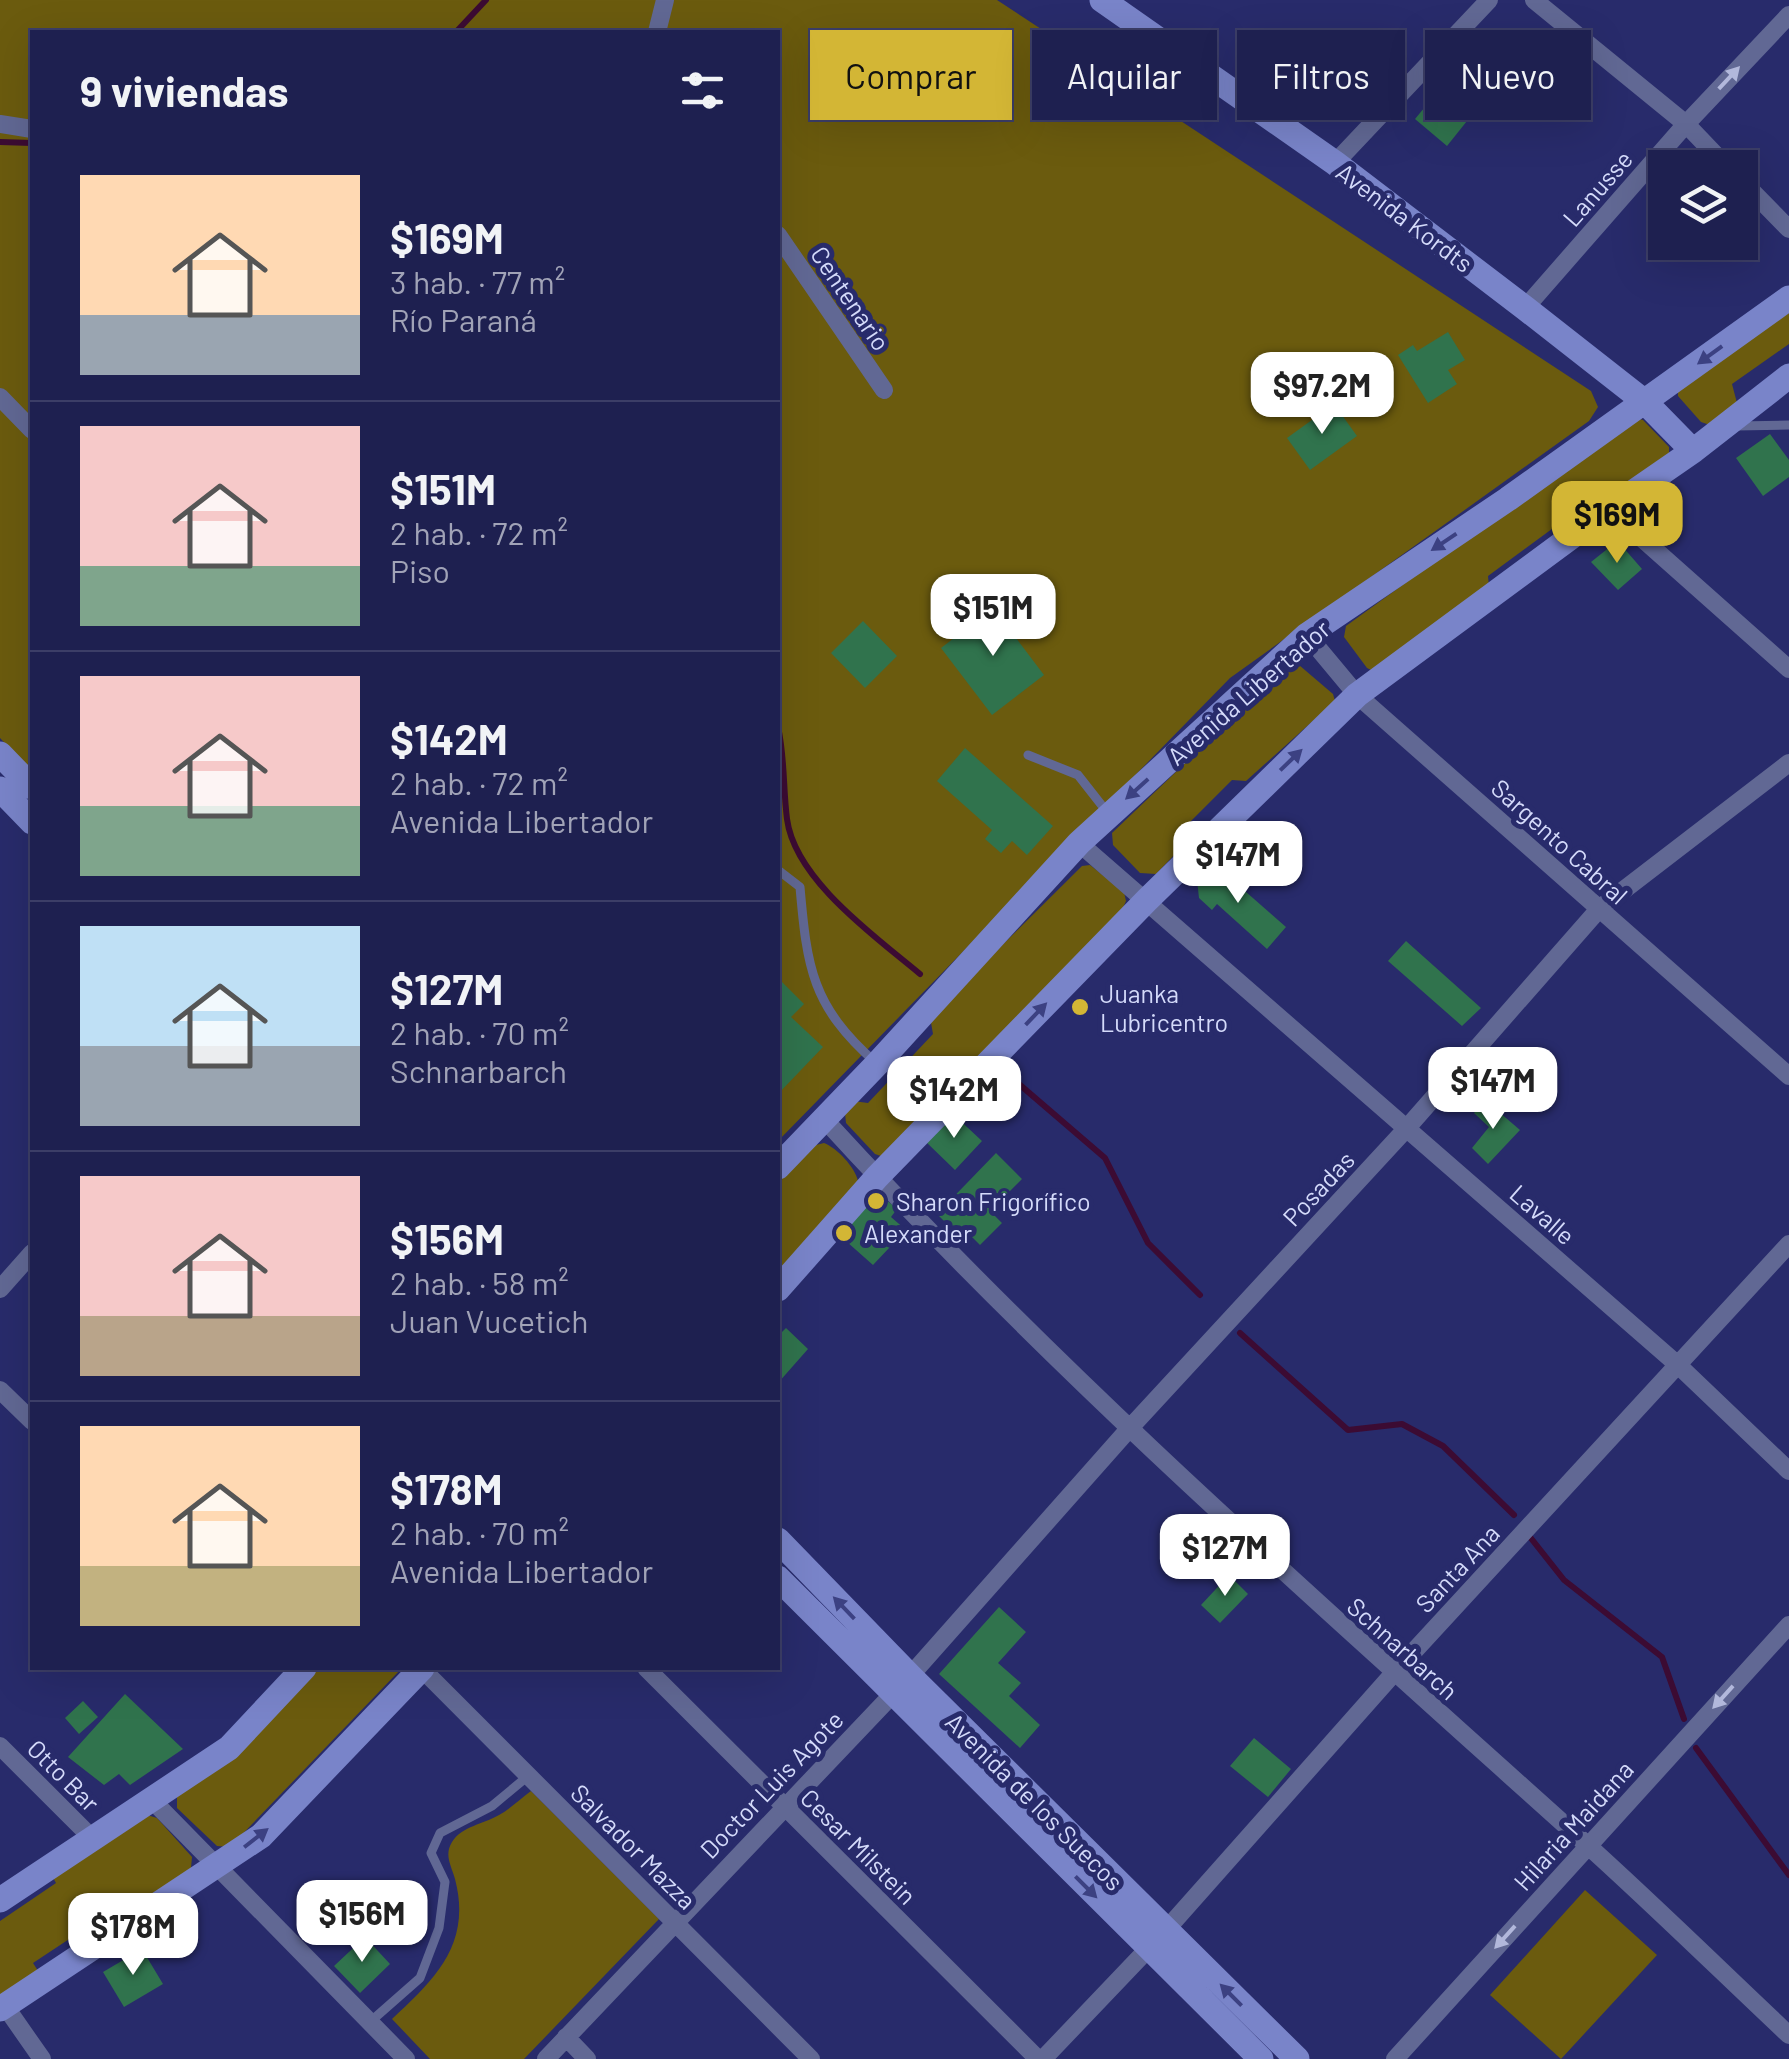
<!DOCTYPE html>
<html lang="es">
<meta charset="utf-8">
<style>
body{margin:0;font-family:Barlow,sans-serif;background:#2b2d5a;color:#f1f3f6;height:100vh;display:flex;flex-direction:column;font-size:38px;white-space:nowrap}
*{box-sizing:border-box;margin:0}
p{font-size:32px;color:#a1a3b7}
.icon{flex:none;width:55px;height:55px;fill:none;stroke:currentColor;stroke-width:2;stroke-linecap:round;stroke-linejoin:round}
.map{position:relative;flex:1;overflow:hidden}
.sheet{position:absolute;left:30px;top:30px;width:750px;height:1640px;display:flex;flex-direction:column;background:#1e2050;border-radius:0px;box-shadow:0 10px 40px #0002,0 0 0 2px #3c3e67}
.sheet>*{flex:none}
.banner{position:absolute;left:810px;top:30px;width:828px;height:90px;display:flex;gap:20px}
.buttons{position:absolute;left:1648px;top:150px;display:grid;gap:20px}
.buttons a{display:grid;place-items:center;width:110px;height:110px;border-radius:0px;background:#1e2050;box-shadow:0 10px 40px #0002,0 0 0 2px #3c3e67;font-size:50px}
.price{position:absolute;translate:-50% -85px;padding:0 22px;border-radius:20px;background:#fff;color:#222;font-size:32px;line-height:65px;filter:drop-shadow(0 2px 5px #0008)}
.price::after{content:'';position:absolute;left:50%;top:60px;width:30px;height:22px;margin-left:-15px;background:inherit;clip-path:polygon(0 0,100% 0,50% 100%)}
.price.on{background:#d3b635;color:#111}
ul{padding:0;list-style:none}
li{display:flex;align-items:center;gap:30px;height:250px;padding:0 50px}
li+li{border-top:2px solid #3c3e67}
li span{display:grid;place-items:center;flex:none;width:280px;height:200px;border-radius:0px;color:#555}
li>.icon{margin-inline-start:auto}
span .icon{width:120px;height:120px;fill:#fffc;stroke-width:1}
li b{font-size:42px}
h2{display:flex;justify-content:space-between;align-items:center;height:120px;padding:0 50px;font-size:42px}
.pill{padding:0 35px;border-radius:0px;background:#1e2050;box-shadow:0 10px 40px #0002,0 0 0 2px #3c3e67;font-size:35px;line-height:90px}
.pill.on{background:#d3b635;color:#111}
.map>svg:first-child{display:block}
</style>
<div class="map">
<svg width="1789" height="2059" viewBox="0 0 1789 2059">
<rect width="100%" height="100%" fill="#282b6b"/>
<path fill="#6b5b0e" d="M0 0H997L1591 391 1598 407 1589 421 1230 678 778 1141V32H32V772L0 738Z
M1789 310V344L1732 384 1737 403 1710 425 1701 422 1678 396V389Z
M1637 418 1643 420 1669 447V453L1577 518 1571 515 1488 576 1489 587 1373 671 1367 668 1344 637 1346 626 1630 420Z
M1288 665H1299L1333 694 1335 701 1246 781 1232 780 1177 835V852L1156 874 1140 873 1113 845 1112 833Z
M1090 865 1124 892 1126 901 1122 910 881 1156 875 1154 846 1123 845 1113 853 1101 868 1103 933 1034 930 1017 1082 866Z
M824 1143C837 1148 855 1167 858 1181L778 1272V1181L812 1146Z
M316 1668H402L230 1847 217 1846 177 1808V1796L245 1744Z
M531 1791 659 1919 524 2059H430L392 2019C435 1979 472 1944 455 1879 451 1865 444 1855 452 1842 462 1826 484 1824 499 1815 510 1809 520 1799 531 1791Z
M147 1815 157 1818 192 1857 191 1868 108 1929 101 1918 33 1963 40 1974 0 2000V1921L56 1883 51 1874Z
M1585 1890 1657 1955 1561 2059 1490 1995Z"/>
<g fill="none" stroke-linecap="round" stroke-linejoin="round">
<path stroke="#3c0b33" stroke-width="6" d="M456 32 486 0
M0 142 32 143
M778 727C785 758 783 788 787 819 795 880 876 937 920 974
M1005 1072 1105 1158 1148 1243 1200 1295
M1240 1333 1348 1430 1402 1424 1443 1446 1514 1515
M1530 1537 1564 1580 1662 1657 1684 1719
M1696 1748 1789 1875"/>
</g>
<path fill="#30734d" d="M1444 84 1475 111 1447 146 1415 119Z
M1448 332 1465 360 1448 370 1457 384 1428 403 1398 355 1413 345 1417 351Z
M1334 404 1357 436 1310 470 1287 438Z
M1770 434 1789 460V477L1763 496 1736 458Z
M1611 546H1622L1642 569 1618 590 1591 562Z
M1001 602 1021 628 1013 634 1044 675 992 715 941 648Z
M863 621 897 656 865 688 831 653Z
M965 748 1053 826 1027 855 1012 841 1001 853 985 839 992 830 937 781Z
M1213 863 1286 927 1267 949 1217 904 1212 910 1199 898 1197 880Z
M1406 941 1481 1008 1462 1026 1388 961Z
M778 978 804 1004 791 1017 823 1047 778 1094Z
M1485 1100 1520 1130 1488 1164 1472 1148 1489 1127 1474 1113Z
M952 1113 982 1141 955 1170 925 1141Z
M996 1153 1022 1179 990 1211 1002 1223 980 1245 964 1229 958 1235 937 1214Z
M870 1196 883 1197 897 1209 891 1217 906 1230 873 1265 838 1234Z
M786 1328 808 1349 778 1383V1336Z
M1229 1575 1248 1594 1220 1623 1201 1605Z
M999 1607 1026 1632 998 1663 1021 1683 1009 1696 1040 1725 1020 1748 939 1674Z
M125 1694 183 1749 130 1785 119 1774 104 1785 68 1757Z
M83 1701 98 1717 79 1734 65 1718Z
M1254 1738 1291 1769 1268 1797 1230 1766Z
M365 1937 390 1964 360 1993 334 1966Z
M142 1949 163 1984 124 2007 103 1972Z"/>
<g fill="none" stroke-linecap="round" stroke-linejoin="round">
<path stroke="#616894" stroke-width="9" d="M1737 426 1789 425
M1028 755 1078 775 1107 812
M778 870 800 887C807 968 812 1006 875 1062
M370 2022 420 1978 439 1928 445 1882 431 1853 440 1833 492 1806 528 1776"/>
<path stroke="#616894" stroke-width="18" d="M1534 0 1686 124 1728 168
M657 32 665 0
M0 124 32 129
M1335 163 1489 0
M1740 179 1789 229
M778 235 884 390
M1525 308 1686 124 1789 15
M0 397 32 430
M1609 509 1789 669
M1307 635 1357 695 1789 1076
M1079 843 1678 1365 1789 1471
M824 1119C1061 1378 1325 1609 1585 1843 1655 1906 1721 1971 1789 2035
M0 1289 32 1253
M0 1390 32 1421
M421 1668 811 2059
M646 1668 1038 2059
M0 1746 93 1839
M152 1800 406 2059
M5 2006 42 2059
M566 2037 587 2059
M546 2059 910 1676 1128 1430 1406 1129 1599 909 1789 763
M1043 2059 1166 1930 1393 1674 1789 1244
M1395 2059 1789 1625"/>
<path stroke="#7984c9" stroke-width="25" d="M1102 0 1335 163 1525 308 1645 402 1693 451
M0 754 32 787
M0 789 32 822
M778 1167 877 1064 1079 843 1307 635 1508 499 1789 298
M778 1289 877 1177 1147 900 1357 695 1609 509 1693 451 1789 376
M778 1540 910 1676 1297 2059
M778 1578 1261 2059
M0 1900 229 1748 304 1668
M0 2009 261 1836 422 1668"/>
</g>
<defs><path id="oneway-solid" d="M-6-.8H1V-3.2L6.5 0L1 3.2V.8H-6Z" transform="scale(2.5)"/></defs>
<g fill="#b2b8db">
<use href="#oneway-solid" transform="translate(1729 78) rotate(-47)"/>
<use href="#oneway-solid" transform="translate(1723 1697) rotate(132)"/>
<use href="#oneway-solid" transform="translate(1505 1937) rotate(132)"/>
</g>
<g fill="#3c4182">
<use href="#oneway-solid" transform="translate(1710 355) rotate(144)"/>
<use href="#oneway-solid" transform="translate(1444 542) rotate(146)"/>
<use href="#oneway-solid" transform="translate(1291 760) rotate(-44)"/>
<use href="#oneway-solid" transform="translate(1137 789) rotate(138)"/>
<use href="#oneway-solid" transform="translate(1036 1014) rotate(-46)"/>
<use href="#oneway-solid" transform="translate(844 1608) rotate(-134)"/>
<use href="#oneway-solid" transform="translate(256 1838) rotate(-38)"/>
<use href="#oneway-solid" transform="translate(1086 1887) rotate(45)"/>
<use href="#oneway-solid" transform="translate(1231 1995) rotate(-135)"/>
</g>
<g fill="#d3b635" stroke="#282b6b" stroke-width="4">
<circle cx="1080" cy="1007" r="10"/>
<circle cx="876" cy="1201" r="10"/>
<circle cx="844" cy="1233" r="10"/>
</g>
<g text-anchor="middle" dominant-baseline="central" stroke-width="10" stroke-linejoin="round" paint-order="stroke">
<g font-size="25" fill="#d4dafa" stroke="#282b6b">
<text transform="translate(1597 188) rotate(-49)">Lanusse</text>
<text transform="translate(1405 217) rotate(37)">Avenida Kordts</text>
<text transform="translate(851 298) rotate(56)">Centenario</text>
<text transform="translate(1248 692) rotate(-41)">Avenida Libertador</text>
<text transform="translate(1560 841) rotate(42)">Sargento Cabral</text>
<text transform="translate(1318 1188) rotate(-47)">Posadas</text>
<text transform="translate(1543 1214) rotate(41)">Lavalle</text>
<text transform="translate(1457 1568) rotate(-47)">Santa Ana</text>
<text transform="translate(1403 1648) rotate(42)">Schnarbarch</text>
<text transform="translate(64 1775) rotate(45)">Otto Bar</text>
<text transform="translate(771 1784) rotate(-46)">Doctor Luis Agote</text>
<text transform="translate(1035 1801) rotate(45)">Avenida de los Suecos</text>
<text transform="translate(1573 1825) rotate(-48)">Hilaria Maidana</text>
<text transform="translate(634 1846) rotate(45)">Salvador Mazza</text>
<text transform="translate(859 1846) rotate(45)">Cesar Milstein</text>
</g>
<g font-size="25" fill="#d4dafa" stroke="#282b6b" text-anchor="start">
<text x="1100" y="993">Juanka<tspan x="1100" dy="29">Lubricentro</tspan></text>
<text x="896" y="1201">Sharon Frigorífico</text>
<text x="864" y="1233">Alexander</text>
</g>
</g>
</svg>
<div class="buttons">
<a><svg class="icon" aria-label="layers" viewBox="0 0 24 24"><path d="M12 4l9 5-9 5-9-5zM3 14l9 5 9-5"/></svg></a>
</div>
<b class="price" style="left:1322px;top:437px">$97.2M</b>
<b class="price on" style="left:1617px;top:566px">$169M</b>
<b class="price" style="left:993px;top:659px">$151M</b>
<b class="price" style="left:1238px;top:906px">$147M</b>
<b class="price" style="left:1493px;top:1132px">$147M</b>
<b class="price" style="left:954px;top:1141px">$142M</b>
<b class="price" style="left:1225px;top:1599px">$127M</b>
<b class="price" style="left:362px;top:1965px">$156M</b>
<b class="price" style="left:133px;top:1978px">$178M</b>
<div class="banner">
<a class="pill on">Comprar</a>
<a class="pill">Alquilar</a>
<a class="pill">Filtros</a>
<a class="pill">Nuevo</a>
</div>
<section class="sheet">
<h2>9 viviendas<svg class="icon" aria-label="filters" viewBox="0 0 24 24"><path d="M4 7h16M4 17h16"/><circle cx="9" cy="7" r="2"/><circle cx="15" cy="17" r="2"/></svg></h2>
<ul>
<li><span style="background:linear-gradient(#ffd9b3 70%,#9aa5b1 0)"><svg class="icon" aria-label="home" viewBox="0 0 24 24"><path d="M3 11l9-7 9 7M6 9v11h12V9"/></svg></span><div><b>$169M</b><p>3 hab. · 77 m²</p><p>Río Paraná</p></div></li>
<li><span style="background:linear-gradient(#f6c9c9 70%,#7fa58c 0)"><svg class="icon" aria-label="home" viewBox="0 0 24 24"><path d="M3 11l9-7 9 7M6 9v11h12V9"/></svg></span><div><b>$151M</b><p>2 hab. · 72 m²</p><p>Piso</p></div></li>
<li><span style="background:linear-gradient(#f6c9c9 65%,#7fa58c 0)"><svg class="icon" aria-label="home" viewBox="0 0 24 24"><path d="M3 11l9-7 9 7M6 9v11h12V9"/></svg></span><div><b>$142M</b><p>2 hab. · 72 m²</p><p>Avenida Libertador</p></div></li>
<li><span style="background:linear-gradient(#bfe0f5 60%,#9aa5b1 0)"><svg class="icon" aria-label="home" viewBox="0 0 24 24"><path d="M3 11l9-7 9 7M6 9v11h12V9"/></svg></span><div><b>$127M</b><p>2 hab. · 70 m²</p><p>Schnarbarch</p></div></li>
<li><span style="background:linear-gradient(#f6c9c9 70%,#b9a48a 0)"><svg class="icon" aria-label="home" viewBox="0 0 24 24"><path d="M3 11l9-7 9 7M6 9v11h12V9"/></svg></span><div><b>$156M</b><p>2 hab. · 58 m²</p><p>Juan Vucetich</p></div></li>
<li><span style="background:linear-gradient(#ffd9b3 70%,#c2b280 0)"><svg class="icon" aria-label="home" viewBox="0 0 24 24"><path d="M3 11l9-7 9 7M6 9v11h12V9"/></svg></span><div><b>$178M</b><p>2 hab. · 70 m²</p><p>Avenida Libertador</p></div></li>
</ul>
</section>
</div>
